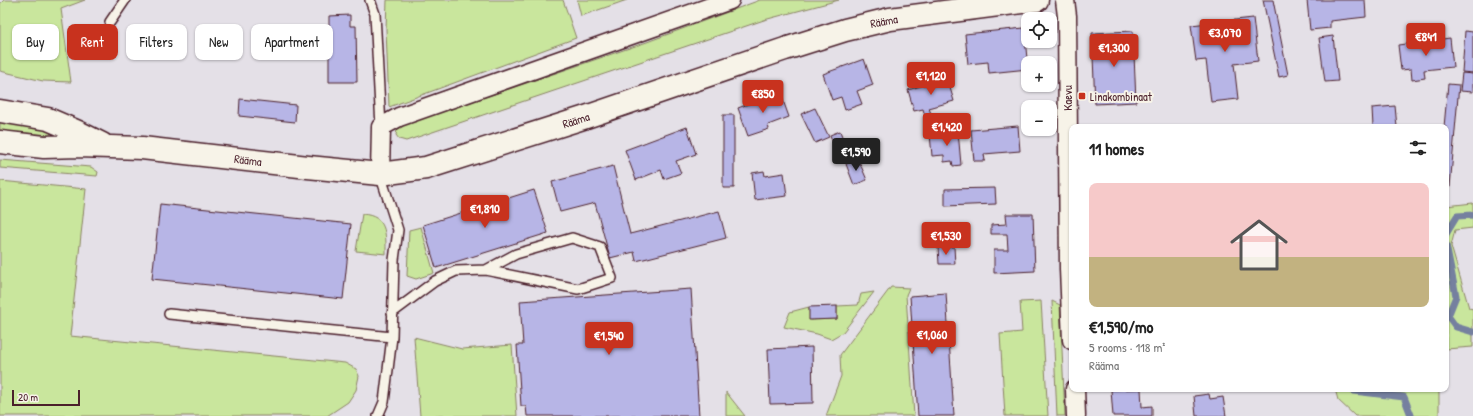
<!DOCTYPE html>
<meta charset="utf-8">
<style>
body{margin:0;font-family:"Patrick Hand",sans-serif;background:#f2f2f2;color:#222;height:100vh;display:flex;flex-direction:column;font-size:15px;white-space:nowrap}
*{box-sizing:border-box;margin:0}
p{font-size:13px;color:#767676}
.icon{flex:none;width:22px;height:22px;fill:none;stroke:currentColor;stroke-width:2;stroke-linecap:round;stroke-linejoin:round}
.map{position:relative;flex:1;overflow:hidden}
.details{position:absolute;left:1069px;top:124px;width:380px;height:268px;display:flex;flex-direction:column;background:#fff;border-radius:8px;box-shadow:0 1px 3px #0004}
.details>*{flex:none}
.top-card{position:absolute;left:12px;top:24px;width:380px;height:36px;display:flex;gap:8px}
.controls{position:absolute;left:1021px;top:12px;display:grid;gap:8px}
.controls a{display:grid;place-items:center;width:36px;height:36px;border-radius:8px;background:#fff;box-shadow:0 1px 3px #0004;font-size:20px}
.scale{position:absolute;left:12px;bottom:10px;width:68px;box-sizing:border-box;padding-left:4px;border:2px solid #4a1f2b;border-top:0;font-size:11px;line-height:14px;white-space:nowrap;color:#4a1f2b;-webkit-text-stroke:3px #f7f3e8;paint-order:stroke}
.price{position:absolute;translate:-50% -34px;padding:0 9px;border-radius:4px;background:#c8321e;color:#fff;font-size:13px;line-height:26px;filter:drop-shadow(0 1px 2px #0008)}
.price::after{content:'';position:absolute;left:50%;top:24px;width:12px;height:9px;margin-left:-6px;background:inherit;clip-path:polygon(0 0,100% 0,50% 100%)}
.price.current{background:#222;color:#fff}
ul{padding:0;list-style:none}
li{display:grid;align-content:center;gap:8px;height:212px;padding:0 20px}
li span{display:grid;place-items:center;height:124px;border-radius:8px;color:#555}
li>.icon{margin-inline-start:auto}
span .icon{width:72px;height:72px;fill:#fffc;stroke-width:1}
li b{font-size:17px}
h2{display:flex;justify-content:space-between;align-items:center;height:48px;padding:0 20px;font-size:17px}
.tag{padding:0 14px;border-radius:8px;background:#fff;box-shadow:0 1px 3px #0004;font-size:14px;line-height:36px}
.tag.current{background:#c8321e;color:#fff}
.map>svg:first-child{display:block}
</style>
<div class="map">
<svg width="1473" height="416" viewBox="0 0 1473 416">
<rect width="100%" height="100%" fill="#e4e0e7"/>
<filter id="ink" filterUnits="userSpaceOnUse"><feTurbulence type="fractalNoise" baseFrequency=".025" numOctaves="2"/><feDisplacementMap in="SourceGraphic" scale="8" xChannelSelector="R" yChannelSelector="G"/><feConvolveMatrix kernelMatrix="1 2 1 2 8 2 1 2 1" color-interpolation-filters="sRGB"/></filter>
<g filter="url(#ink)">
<path fill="#c9e69d" stroke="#8a8264" d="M4 0H85L61 9 71 82 43 81 0 71V4Z
M387 0H563L576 38 389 107 386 29Z
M577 0H627L581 16Z
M760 0H839L764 20 406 141 399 139 396 135 397 130 403 125 647 42Z
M0 122 49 128 51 135 0 131Z
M0 160 91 167 98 172 97 176 0 168Z
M0 181 86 189 70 336 345 363 356 369 359 376 356 390 348 402 327 416H0Z
M1473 203V228L1455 230 1451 246 1469 308 1473 309V347L1446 349V206Z
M362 214C387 216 386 233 386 254L356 251Z
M421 227 434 273 416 279 407 276 409 230Z
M891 287 909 288 906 295 914 416H826L841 376 840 355Z
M874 292 843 332 831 339 817 334 784 327 790 312 809 307 810 320 837 319V306L858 305 861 294Z
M1041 301 1048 416H1005L1000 334 1022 332 1020 302Z
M1052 301 1060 305 1065 416H1057Z
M414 337 462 349 512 345 517 416H420Z
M1335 389H1439V416H1355L1338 400Z
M726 392 745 416H726Z"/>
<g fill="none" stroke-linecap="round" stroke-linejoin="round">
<path stroke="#75809f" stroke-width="7" d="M1446 234 1457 216 1473 215
M1446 245 1456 296 1448 316H1446
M1448 316 1456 327 1473 332
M1352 389 1354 391 1404 397 1411 415V416"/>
</g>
<path fill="#b7b5e6" stroke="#4a1f2b" d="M1263 0H1273L1288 75 1279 77Z
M1307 0H1365L1366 17 1330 21V28L1310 30Z
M350 15V26H356L357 82H329V16Z
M1253 18 1258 61 1234 64 1238 99 1211 102 1206 60 1196 61 1191 25Z
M1024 28 1028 69 989 73 988 62 968 64 965 34Z
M1133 31 1136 102 1095 104 1092 33Z
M1465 31 1473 32V73L1462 72Z
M1333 36 1338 81 1325 82 1319 38Z
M1450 38 1453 67 1424 70 1425 78 1412 80 1411 69 1401 70 1398 45Z
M864 59 873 85 857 91 862 104 845 110 841 97 832 100 823 74Z
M1462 73 1473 74V92L1460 91Z
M947 78 954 101 929 108 931 114 925 116 923 109 914 111 908 90Z
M1448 84 1459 85 1450 187H1446V127H1444Z
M780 92 789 117 768 125 769 129 748 136 738 108Z
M240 99 296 105 295 122 239 116Z
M1395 106 1397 127H1373L1372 108Z
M815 108 829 137 815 143 801 114Z
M723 115H734V188H723Z
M1018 126 1020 151 984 154 985 161H974L971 130Z
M687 127 696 154 676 161 681 173 664 179 661 170 636 180 625 150Z
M840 131 850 158 840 161 830 135Z
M958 131 961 165 953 166 952 161 944 162V155L932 156 930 134Z
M858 159 867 180 854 185 846 164Z
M613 166 630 234 719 211 726 238 636 261 634 252 610 258 595 203 560 212 552 182Z
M764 171 765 176 784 173 787 196 755 200 752 173Z
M995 188 996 204 945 206V189Z
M534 190 548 233 436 268 423 225Z
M160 204 351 224 343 299 152 279Z
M1006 214H1033L1035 271 994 273V250H1008L1007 234H991V225L1007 224Z
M938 247H954L955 264H939Z
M691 289 699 416H527L526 406H521L517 345H523L520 301Z
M946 293 954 416H918L910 296Z
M837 306V319L809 320V307Z
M812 347 813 403 770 404 768 349Z
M1141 389 1142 407 1152 406V416H1113L1111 390Z
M1209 394 1210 399 1223 397 1226 416H1196L1194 396Z"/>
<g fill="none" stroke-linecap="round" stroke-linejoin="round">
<g stroke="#4a1f2b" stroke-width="12">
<path id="lane" d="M370 0 375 14 381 127
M110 22 125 0
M392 313 435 281 456 271 486 270 578 289 612 278 600 247 572 238 516 254 486 270
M169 314 392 337 394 260 398 230 380 174
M378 416 384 402 392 337"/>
</g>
<g stroke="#4a1f2b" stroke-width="21">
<path id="street" d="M1065 0 1067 16 1069 269 1072 340
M380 174 381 127 399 117 730 0
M1075 389 1076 416"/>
</g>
<g stroke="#4a1f2b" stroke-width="25">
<path id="secondary" d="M0 111 48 119 76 131 102 144
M0 142 44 147 79 146 142 148 308 167 380 174 426 168 583 118 785 49 845 30 890 19 1037 0"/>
</g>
<use href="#lane" stroke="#f7f3e8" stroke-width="9"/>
<use href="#street" stroke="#f7f3e8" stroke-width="18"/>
<use href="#secondary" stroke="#f7f3e8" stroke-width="22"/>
</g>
</g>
<rect fill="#c8321e" stroke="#f7f3e8" stroke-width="1.5" x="1078" y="92" width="8" height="8" rx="2"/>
<g text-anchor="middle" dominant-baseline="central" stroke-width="4" stroke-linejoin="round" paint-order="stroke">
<g font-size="12" fill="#4a1f2b" stroke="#f7f3e8">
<text transform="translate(884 21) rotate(-11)">Rääma</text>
<text transform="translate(1067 98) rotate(-90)">Kaevu</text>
<text transform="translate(576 120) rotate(-18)">Rääma</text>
<text transform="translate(248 160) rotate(7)">Rääma</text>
</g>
<g font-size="12" fill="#4a1f2b" stroke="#f7f3e8" text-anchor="start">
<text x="1090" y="96">Linakombinaat</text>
</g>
</g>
</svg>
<div class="controls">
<a><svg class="icon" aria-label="locate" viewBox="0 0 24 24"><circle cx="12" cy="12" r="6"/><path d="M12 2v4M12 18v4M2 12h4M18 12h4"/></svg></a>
<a>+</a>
<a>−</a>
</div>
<div class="scale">20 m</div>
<b class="price" style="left:1225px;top:53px">€3,070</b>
<b class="price" style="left:1426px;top:57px">€841</b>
<b class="price" style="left:1114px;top:68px">€1,300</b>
<b class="price" style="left:931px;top:96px">€1,120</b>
<b class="price" style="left:763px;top:114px">€850</b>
<b class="price" style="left:947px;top:147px">€1,420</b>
<b class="price current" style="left:856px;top:172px">€1,590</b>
<b class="price" style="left:485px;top:229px">€1,810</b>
<b class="price" style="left:946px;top:256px">€1,530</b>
<b class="price" style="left:932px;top:355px">€1,060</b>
<b class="price" style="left:609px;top:356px">€1,540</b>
<div class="top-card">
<a class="tag">Buy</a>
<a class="tag current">Rent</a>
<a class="tag">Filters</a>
<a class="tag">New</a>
<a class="tag">Apartment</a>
</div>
<section class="details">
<h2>11 homes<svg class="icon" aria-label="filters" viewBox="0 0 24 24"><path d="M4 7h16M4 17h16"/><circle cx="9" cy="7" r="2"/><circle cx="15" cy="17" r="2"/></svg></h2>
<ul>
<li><span style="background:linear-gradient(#f6c9c9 60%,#c2b280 0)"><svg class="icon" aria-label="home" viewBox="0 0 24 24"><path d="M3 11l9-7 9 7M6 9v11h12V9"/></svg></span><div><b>€1,590/mo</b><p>5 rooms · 118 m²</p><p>Rääma</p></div></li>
</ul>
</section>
</div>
